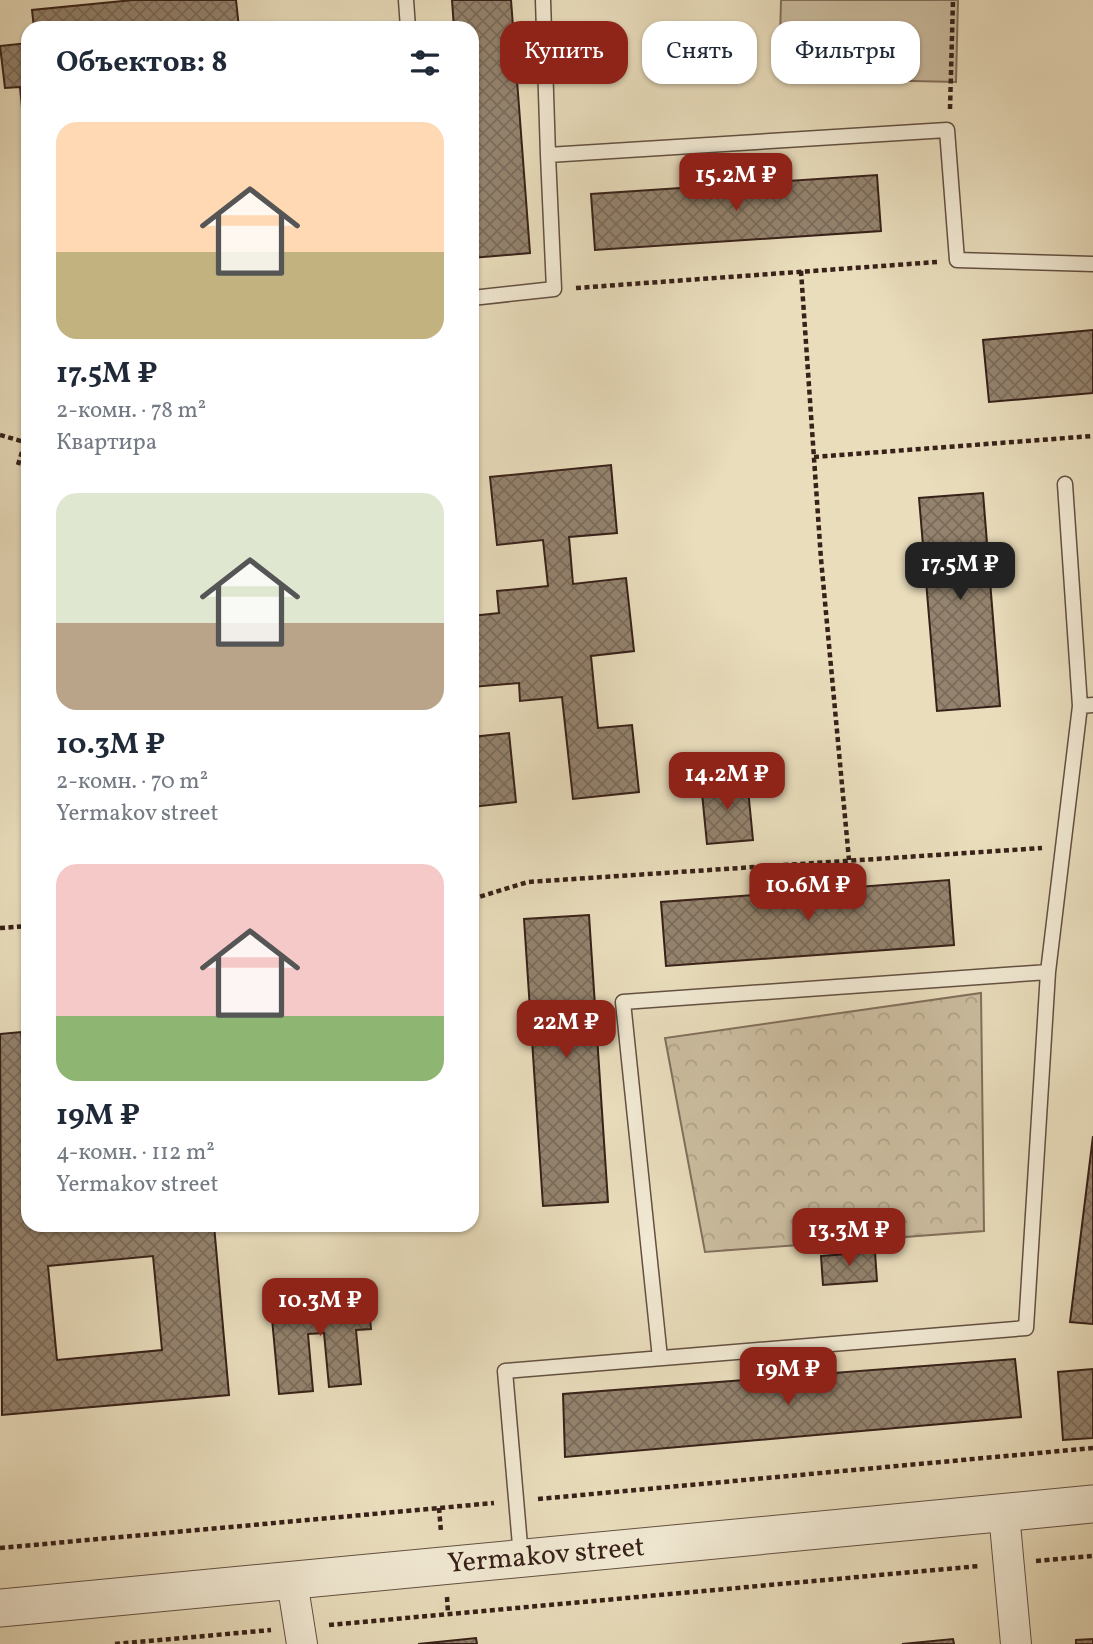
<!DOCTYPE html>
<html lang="ru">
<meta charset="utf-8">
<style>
body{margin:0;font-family:Vollkorn,serif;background:#f6f6f7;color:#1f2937;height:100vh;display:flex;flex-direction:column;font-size:26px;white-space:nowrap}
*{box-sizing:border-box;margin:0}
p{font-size:23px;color:#747a83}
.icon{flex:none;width:38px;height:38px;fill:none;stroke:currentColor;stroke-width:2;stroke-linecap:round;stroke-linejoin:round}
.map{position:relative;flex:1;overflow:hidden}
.drawer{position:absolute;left:21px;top:21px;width:458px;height:1211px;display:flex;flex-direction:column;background:#fff;border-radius:21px;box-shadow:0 2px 5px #0004}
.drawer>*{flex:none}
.banner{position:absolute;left:500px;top:21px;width:486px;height:63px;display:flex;gap:14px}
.price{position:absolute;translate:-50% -60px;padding:0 16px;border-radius:14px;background:#8f2418;color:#fff;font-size:23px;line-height:46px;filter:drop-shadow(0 2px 4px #0008)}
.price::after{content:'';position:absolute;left:50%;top:42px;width:21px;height:16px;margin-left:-10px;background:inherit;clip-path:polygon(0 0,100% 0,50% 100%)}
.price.current{background:#222;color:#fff}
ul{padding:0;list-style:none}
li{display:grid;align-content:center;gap:14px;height:371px;padding:0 35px}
li span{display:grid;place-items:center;height:217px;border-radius:21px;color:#555}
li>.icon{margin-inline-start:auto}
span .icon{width:126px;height:126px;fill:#fffc;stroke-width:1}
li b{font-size:30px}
h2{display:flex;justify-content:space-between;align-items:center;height:84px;padding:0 35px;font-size:30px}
.pill{padding:0 24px;border-radius:21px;background:#fff;box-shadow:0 2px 5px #0004;font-size:24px;line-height:63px}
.pill.current{background:#8f2418;color:#fff}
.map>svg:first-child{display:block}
</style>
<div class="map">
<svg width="1093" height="1644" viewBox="0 0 1093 1644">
<defs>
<pattern id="park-crowns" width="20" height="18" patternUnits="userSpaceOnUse" patternTransform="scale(1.75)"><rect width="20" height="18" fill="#cbbda0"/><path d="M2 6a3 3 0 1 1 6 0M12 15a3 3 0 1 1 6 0" fill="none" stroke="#afa289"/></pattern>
<pattern id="building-cross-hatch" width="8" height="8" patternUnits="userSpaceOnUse" patternTransform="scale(1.75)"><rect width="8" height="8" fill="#94836e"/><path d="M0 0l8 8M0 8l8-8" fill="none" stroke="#7a6b5a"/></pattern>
</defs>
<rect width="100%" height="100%" fill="#e9ddbc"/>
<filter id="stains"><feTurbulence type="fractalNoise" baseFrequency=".00286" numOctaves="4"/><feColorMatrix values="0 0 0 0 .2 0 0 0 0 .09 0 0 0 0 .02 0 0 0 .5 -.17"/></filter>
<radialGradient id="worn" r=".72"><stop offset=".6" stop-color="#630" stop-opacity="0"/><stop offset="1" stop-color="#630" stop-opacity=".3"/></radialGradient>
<path fill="url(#park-crowns)" stroke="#826f5c" stroke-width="2" d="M981 993 984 1231 705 1252 665 1038Z"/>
<path fill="#cbbda0" stroke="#826f5c" stroke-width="2" d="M781 0H958L956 82 779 78Z"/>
<path fill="url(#building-cross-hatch)" stroke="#382119" stroke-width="2" fill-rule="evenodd" d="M133 0H236L239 28H34L32 10Z
M452 0H511L530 253 472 258V28H454Z
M28 43V169L20 87 5 88 0 46Z
M877 175 881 231 595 250 591 194Z
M1093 330V393L989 402 983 340Z
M611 465 617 533 569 537 573 584 626 578 634 651 591 656 598 728 632 725 639 792 573 799 562 697 520 701 519 683 472 687V616L499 613 497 591 548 586 543 540 497 545 490 477Z
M983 493 1000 706 937 711 919 498Z
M509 733 516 802 472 807V737Z
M747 779 753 840 707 844 701 783Z
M949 880 954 945 666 966 661 902Z
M589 915 608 1202 543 1206 524 919Z
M21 1032 28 1108V1225H214L229 1395 2 1415 0 1034ZM153 1256 162 1350 57 1360 48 1266Z
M1093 1136V1324L1070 1322Z
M875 1252 877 1281 823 1285 821 1256Z
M320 1286 322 1303 344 1302 343 1288 367 1286 371 1329 356 1330 361 1384 329 1387 324 1333 308 1334 313 1391 279 1394 271 1308 298 1306 296 1289Z
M1015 1359 1021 1417 565 1457 563 1394Z
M1093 1369V1438L1063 1440 1058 1372Z
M476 1638 477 1644H418Z
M953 1639 954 1644H902Z
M1093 1639V1644H1076V1640Z"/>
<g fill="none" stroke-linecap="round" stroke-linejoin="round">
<g stroke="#645042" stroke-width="17">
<path id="service" d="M406 0 408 28
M543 0 548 155 947 130 957 260 1093 264
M472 298 554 289 548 155
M1065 484 1080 706 1093 705
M1048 972 1080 706
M521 1557 505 1371 1026 1328 1048 972 623 1002 660 1358"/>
</g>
<g stroke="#645042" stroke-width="32">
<path id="minor" d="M1004 1513 1016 1644
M292 1581 302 1644"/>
</g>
<g stroke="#645042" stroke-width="39">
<path id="tertiary" d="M0 1608 1093 1504"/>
</g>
<path stroke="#382119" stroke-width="4.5" stroke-dasharray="5 3.5" stroke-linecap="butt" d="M950 109 953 0
M801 271 821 559 849 860
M576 288 937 262
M0 435 28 443
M814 457 1093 436
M18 465 25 442
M472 899 528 882 1042 848
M0 928 28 926
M538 1499 1093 1448
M439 1508 441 1532
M0 1548 494 1503
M1036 1561 1093 1556
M447 1597 448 1613
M329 1625 979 1566
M115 1644 271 1630"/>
<use href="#service" stroke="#f1e9d3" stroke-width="14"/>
<use href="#minor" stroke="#f1e9d3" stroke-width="30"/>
<use href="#tertiary" stroke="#f1e9d3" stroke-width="37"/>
</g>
<g text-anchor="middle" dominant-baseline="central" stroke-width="7" stroke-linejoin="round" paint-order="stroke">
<g font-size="28" fill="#382119" stroke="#f1e9d3">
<text transform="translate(546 1556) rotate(-5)">Yermakov street</text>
</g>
</g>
<rect width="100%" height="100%" filter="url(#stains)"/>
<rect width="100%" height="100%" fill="url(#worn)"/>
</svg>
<b class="price" style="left:736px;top:213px">15.2M ₽</b>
<b class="price current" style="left:960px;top:602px">17.5M ₽</b>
<b class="price" style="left:727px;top:812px">14.2M ₽</b>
<b class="price" style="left:808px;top:923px">10.6M ₽</b>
<b class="price" style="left:566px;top:1060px">22M ₽</b>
<b class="price" style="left:849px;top:1268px">13.3M ₽</b>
<b class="price" style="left:320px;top:1338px">10.3M ₽</b>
<b class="price" style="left:788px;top:1407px">19M ₽</b>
<div class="banner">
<a class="pill current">Купить</a>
<a class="pill">Снять</a>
<a class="pill">Фильтры</a>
</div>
<section class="drawer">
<h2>Объектов: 8<svg class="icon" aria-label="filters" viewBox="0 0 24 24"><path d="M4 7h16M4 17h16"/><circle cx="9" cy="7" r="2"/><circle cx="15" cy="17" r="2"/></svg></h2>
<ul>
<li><span style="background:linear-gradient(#ffd9b3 60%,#c2b280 0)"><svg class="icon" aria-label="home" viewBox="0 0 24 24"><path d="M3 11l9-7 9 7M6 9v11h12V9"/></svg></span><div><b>17.5M ₽</b><p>2-комн. · 78 m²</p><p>Квартира</p></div></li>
<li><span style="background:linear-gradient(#dfe7d0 60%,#b9a48a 0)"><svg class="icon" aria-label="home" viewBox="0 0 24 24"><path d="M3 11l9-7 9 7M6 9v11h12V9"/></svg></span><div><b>10.3M ₽</b><p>2-комн. · 70 m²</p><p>Yermakov street</p></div></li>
<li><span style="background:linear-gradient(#f6c9c9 70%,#8fb573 0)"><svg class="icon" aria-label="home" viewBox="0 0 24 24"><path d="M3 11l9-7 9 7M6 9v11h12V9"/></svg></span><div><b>19M ₽</b><p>4-комн. · 112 m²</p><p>Yermakov street</p></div></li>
</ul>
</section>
</div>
